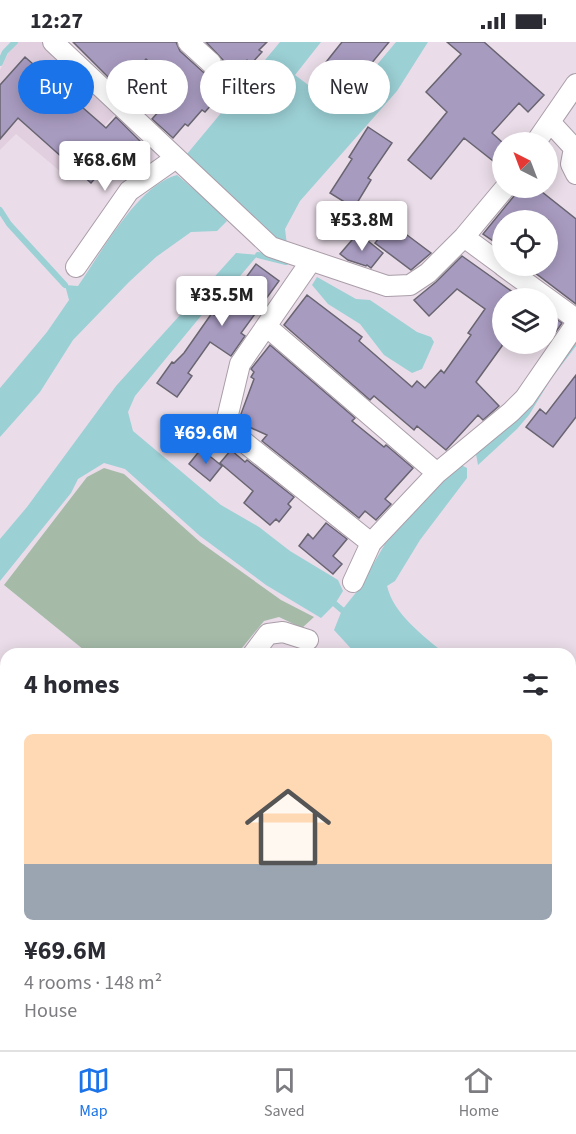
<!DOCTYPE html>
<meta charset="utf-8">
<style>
body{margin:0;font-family:"Source Sans 3",sans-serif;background:#f2f2f3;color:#2b2b33;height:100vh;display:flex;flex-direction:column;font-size:22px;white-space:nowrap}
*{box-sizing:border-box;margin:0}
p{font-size:20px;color:#7c7c81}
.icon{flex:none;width:33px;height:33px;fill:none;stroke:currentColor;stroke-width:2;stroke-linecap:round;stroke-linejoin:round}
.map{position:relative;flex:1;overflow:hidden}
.panel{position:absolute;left:0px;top:606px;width:576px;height:402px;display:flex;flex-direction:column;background:#fff;border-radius:18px 18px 0 0;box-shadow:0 3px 15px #0003}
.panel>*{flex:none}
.top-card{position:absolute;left:18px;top:18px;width:540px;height:54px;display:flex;gap:12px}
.needle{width:39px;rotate:318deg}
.tools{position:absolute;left:492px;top:90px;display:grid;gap:12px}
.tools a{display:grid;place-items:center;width:66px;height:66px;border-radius:50%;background:#fff;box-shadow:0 3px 15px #0003;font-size:30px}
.price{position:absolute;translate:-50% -51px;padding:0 14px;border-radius:6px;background:#fff;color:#222;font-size:20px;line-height:39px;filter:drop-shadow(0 2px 3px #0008)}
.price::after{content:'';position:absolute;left:50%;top:36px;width:18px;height:14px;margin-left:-9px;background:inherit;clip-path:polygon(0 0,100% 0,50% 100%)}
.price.on{background:#1a73e8;color:#fff}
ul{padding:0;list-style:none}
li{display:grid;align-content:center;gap:12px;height:318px;padding:0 24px}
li+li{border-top:2px solid #e1e1e2}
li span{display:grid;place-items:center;height:186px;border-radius:9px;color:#555}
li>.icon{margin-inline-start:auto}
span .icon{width:108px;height:108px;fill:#fffc;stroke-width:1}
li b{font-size:26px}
h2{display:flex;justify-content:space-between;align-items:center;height:72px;padding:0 24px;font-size:26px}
.tag{padding:0 21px;border-radius:27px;background:#fff;box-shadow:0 3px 15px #0003;font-size:21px;line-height:54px}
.tag.on{background:#1a73e8;color:#fff}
.status{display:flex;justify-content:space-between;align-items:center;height:42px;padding:0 30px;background:#fff;direction:ltr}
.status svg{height:16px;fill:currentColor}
.tab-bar{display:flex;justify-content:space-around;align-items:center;height:84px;border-top:2px solid #e1e1e2;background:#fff;font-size:16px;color:#7c7c81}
.tab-bar a{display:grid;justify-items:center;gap:3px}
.tab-bar .on{color:#1a73e8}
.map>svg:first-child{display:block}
</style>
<div class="status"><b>12:27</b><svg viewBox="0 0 49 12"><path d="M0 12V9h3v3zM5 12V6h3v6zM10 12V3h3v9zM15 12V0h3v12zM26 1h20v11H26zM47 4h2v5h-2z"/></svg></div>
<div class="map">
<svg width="576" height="1008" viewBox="0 0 576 1008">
<rect width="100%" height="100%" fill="#eadde9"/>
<path fill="#e1cfdf" d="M18 0H43L119 68 61 130 16 92 0 108V28L9 10Z"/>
<path fill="#a5bba8" d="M104 426 124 432 200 500 281 558 314 575 302 586 279 575 264 579 237 612H89L4 543 87 435Z"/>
<path fill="#9bd0d5" d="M280 0H321L295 33 340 67 396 0H428L397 49 300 159 285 187 287 203 271 194 187 112Z
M177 133 208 159 227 179 217 189 191 190 156 215 129 240 73 298 40 350 0 395V346L47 290 69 258 65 243 78 244C101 211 138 143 177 133Z
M236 211 258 213 235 240 219 252 135 354 128 370 133 389 221 463 259 485 290 509 338 538 343 549 335 562 321 576 266 543 200 494 125 427 104 421 78 437 71 451 0 539V497L27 465 116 344Z
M317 235 356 257 370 258 417 290 431 295 434 300 422 327 412 331 384 313 360 282 328 262 312 243Z
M576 293V304L551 337 529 373 517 387 478 423 476 412 523 368Z
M461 423 467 426V436L420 498 395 539 387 544C394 573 423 593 445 612H356L334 588 342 568 358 548 385 502 437 446Z"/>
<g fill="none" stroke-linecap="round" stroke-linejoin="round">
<path stroke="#9bd0d5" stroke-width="6" d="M0 21 5 10 15 0
M0 168 9 182 65 243
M258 213 286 220
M335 562 342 568
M357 1002 363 1008
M191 1008H192"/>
</g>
<path fill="#a89bc0" stroke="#686470" stroke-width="1.5" d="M73 0H176L180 9 203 30 209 33 219 29 223 24V18L206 0H267L259 8 262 10 251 22 247 18 226 42 228 44 205 70 202 68 188 84 185 82 173 96 152 77 179 47 146 17 120 47Z
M342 0H389L342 57 315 34Z
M447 0H484L544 53 528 70 519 61 492 91 502 100V126L464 96 431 137 408 118 447 70 426 50 461 12Z
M25 15 106 86 116 75 140 99 113 131 106 124 91 141 18 76 0 97V43Z
M368 85 392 101 368 136 371 138 354 166 330 151 352 117 349 115Z
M518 146H537L576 177V262L526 224H548V205L556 194 548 187V178H502V205L483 192 514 154Z
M391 181 431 211 411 228 375 201Z
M358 191 383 211 371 226 367 223 366 224 348 218 340 212Z
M462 214 521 256H502V304L476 340 499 364 483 378 478 373 446 408 417 384 414 388 374 354 370 358 284 283 307 253 362 295 359 299 412 345 417 339 425 346 441 328 444 331 471 293 468 291 485 267 457 247 429 274 414 258 436 240Z
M256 222 279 239 241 291 245 294 231 314 210 300 188 331 192 334 177 355 157 341 172 320 174 321 184 311 212 271 214 273 229 254 231 256Z
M548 271 562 281 548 301Z
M270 303 355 376 352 379 384 405 386 403 413 426 385 457 391 462 376 478 365 469 359 476 262 399 267 393 238 380 254 337 251 335 254 330 251 327Z
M576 333V375L553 405 526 385 540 367 546 372Z
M201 407 222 424 210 439 189 422Z
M231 408 245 420 247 418 294 455 288 462 291 465 279 480 276 477 270 483 244 461 253 449 220 421Z
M326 481 347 497 333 514 342 522 333 532 299 504 308 492 313 497Z"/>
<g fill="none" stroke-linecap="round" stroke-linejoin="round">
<g stroke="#aa9ea9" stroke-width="22">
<path id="street" d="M53 0 271 205 387 244 410 243 428 231 464 195 505 146
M188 0 211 21
M550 80 574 106 571 122 576 132
M536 100 576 42
M464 195 502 223
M311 219 240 322 225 385 371 501
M503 224 576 277
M76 225 129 149 176 116
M266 284 437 431
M353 540 371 501 437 431 511 370 525 356 576 282
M253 612 268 592 283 590 308 598
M0 897 6 890
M0 984 6 985
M86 1002 107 1008"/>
</g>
<use href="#street" stroke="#fff" stroke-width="20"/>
</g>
</svg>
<div class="tools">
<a><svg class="needle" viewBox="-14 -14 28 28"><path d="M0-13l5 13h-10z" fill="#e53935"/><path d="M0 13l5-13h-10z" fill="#7c7c81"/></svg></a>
<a><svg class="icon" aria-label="locate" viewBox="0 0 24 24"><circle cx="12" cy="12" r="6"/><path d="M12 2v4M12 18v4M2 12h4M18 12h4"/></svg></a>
<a><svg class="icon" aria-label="layers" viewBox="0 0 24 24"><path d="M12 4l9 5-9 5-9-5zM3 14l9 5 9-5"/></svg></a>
</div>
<b class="price" style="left:105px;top:150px">¥68.6M</b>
<b class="price" style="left:362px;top:210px">¥53.8M</b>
<b class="price" style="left:222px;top:285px">¥35.5M</b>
<b class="price on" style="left:206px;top:423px">¥69.6M</b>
<div class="top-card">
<a class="tag on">Buy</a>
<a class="tag">Rent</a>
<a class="tag">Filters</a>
<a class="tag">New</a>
</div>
<section class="panel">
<h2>4 homes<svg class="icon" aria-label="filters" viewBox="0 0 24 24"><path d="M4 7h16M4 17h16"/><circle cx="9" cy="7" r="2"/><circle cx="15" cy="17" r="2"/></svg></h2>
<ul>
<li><span style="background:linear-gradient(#ffd9b3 70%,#9aa5b1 0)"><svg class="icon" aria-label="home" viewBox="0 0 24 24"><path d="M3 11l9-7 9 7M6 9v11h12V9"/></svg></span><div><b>¥69.6M</b><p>4 rooms · 148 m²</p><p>House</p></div></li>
</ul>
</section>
</div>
<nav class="tab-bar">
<a class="on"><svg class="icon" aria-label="map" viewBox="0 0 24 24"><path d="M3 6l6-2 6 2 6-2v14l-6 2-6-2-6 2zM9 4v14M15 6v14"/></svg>Map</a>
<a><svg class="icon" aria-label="saved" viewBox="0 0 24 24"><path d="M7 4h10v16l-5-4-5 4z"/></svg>Saved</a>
<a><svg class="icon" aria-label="home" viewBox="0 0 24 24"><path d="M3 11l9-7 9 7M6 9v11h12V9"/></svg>Home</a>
</nav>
